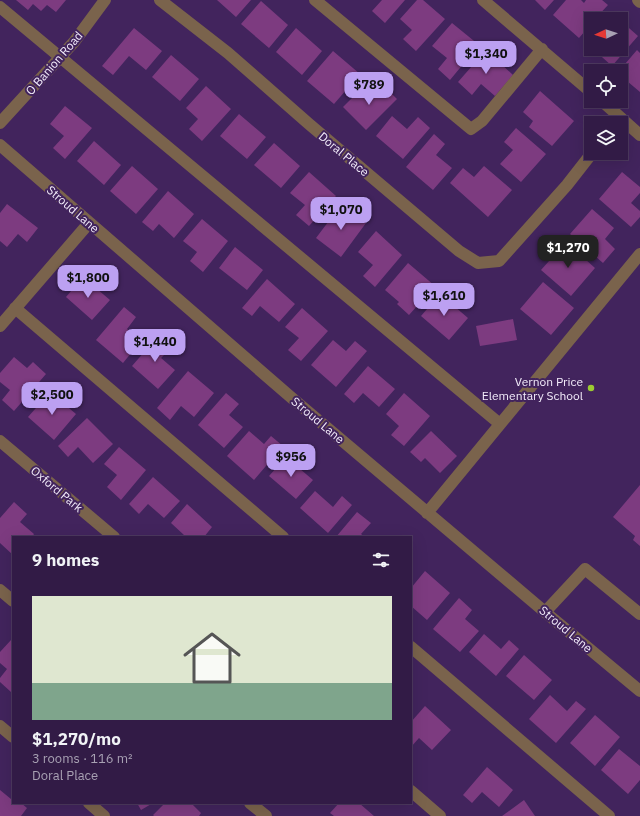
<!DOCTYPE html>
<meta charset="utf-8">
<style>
body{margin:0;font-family:"IBM Plex Sans",sans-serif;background:#3d2851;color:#f1f3f6;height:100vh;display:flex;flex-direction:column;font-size:15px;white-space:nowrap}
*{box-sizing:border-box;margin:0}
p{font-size:13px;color:#a8a1b3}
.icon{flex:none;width:22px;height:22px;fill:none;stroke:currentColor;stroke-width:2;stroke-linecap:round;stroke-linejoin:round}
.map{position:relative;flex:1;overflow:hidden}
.details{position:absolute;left:12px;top:536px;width:400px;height:268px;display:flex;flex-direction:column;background:#321b46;border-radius:0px;box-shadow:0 4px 16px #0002,0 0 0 1px #4d395f}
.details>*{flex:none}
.needle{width:26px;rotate:266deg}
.fabs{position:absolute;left:584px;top:12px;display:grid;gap:8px}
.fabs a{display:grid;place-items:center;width:44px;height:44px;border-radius:0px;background:#321b46;box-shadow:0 4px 16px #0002,0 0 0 1px #4d395f;font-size:20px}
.price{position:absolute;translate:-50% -34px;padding:0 9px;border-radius:8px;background:#bca0f2;color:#111;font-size:13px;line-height:26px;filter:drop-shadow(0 1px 2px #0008)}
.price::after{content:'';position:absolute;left:50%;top:24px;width:12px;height:9px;margin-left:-6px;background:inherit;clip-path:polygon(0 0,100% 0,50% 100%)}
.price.current{background:#222;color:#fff}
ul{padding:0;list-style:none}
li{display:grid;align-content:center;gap:8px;height:212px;padding:0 20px}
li+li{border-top:1px solid #4d395f}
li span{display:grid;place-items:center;height:124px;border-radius:0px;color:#555}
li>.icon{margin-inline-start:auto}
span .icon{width:72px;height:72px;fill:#fffc;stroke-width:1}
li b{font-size:17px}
h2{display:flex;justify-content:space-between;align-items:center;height:48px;padding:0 20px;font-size:17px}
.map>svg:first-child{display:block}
</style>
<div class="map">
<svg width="640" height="816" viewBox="0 0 640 816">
<rect width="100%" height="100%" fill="#42245d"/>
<path fill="#7d3b80" d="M16 0H66L56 12 47 5 41 11 33 4 28 10Z
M217 0H251L236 17Z
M382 0H405L385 23 372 11Z
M417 0H423L445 19 416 51 403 39 412 30 400 19Z
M535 0H554L545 10Z
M566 0H581L584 3 586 0H602L608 5 595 19H591V24L579 38 553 15Z
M261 1 288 25 269 48 241 24Z
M621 21 638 36 612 66 593 49H621Z
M452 23 479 45 450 80 438 69 447 58 432 46Z
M134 28 162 51 146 70 129 56 113 75 102 66Z
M296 28 322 51 302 75 276 52Z
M486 50 513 75 495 96 481 84 472 95 458 82Z
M637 50 640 53V92L621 76V71H619Z
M333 51 360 74 334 104 307 81Z
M171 55 199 79 180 101 152 77Z
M206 86 231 109 202 141 189 129 198 119 186 108Z
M384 86 397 99 366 130 343 107 363 87 373 97Z
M540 91 574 121 552 146 529 127 533 121 523 112Z
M65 106 92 128 65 159 53 148 64 136 50 124Z
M239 114 266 137 247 159 220 136Z
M392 116 407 129 418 117 430 128 403 159 376 136Z
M516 128 546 154 521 182 500 164 513 150 504 142Z
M434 134 445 144 436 155 452 168 433 190 406 167Z
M94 141 121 165 104 185 77 161Z
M274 143 300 166 281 188 254 165Z
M132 166 158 189 136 214 110 191Z
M484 166 512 190 488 217 450 183 463 168 474 177Z
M309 172 336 196 309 226 296 215 305 205 290 193Z
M622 172 640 187V193L631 203 640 211V217L631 227 599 199Z
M168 191 194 214 174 238 159 224 153 231 142 222Z
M7 204 38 228 27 242 18 234 7 247 0 241V213Z
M341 205 366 223 341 257 316 238Z
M592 209 614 228 605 239 615 249 603 263 570 234Z
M202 219 228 241 203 272 190 261 197 252 183 241Z
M376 231 402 255 375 287 363 276 373 265 358 252Z
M566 242 595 268 571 296 541 270Z
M235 247 263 270 247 290 219 268Z
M408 263 435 286 409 315 397 304 399 302 385 290Z
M83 277 110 300 92 320 66 297Z
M267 279 295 304 279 322 260 306 252 316 242 308Z
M543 282 574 308 551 335 520 309Z
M440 294 468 318 449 340 421 316Z
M124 307 136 317 127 329 141 341 123 363 96 340Z
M302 308 328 331 301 361 288 350 299 338 285 327Z
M513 319 517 340 480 346 476 326Z
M158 336 171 348 161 358 175 370 158 389 132 366Z
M333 340 346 351 355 341 367 351 336 387 311 365Z
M14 357 27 368 33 362 46 374 14 411 2 400 10 390 0 382V373Z
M368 366 395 389 379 407 363 393 354 403 344 394Z
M188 371 214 393 194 417 181 406 170 420 157 408Z
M50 392 76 414 54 440 28 417Z
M226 393 239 404 229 415 243 427 224 448 198 425Z
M404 393 430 416 404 446 391 435 399 426 386 414Z
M87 418 113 444 93 463 78 447 68 457 58 446Z
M249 431 264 444 271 436 283 446 254 480 227 456Z
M431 431 457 456 440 473 425 458 421 462 410 452Z
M119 447 146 470 121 500 107 487 117 475 104 464Z
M286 457 313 480 296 499 269 476Z
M153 477 180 501 164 518 148 504 139 514 129 504Z
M640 485V546L633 540 635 536 613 517Z
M315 491 333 507 342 496 352 505 328 533 300 508Z
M14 502 27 514 20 522 34 534 32 537H13V555L0 543V518Z
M187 504 212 527 204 537H182L184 535 171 523Z
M357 512 371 523 361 534 365 537H336Z
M425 571 450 593 427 620 411 606V588Z
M459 598 472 610 465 619 479 631 460 652 433 629Z
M484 634 501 649 509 640 519 649 496 676 469 652Z
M11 640 13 641V690L11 692 0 682V678L7 669 0 663V652Z
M524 655 552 680 534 700 506 676Z
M550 695 567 711 576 701 586 709 556 743 529 719Z
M425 706 451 730 432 750 419 738 411 747V722Z
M595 715 620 737 595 766 570 743Z
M619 749 640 766V780L628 794 601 770Z
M487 767 513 790 499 807 482 792 472 803 463 795Z
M0 790 11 799 13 797V803H21L27 808 21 816H0Z
M524 800 535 816H502Z
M137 803H153L141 810Z
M165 803H191L201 813 199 816H154L153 815Z
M339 803H359L374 816H334L330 813Z"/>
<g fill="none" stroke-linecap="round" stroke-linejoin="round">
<path stroke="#7a634c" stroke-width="12" d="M160 0 228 53 309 124 459 251 478 263 499 261 567 185 592 153
M315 0 471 129 482 121 542 49
M483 0 591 92
M638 0 640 2
M0 7 500 424
M602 101 640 135
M0 123 74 42 105 0
M0 145 293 399 545 612 640 691
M15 308 283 537
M0 326 89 223
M0 441 114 537
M427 513 640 254
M0 590 13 601
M545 612 585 569 640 614
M411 647 609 816
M0 726 13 737
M411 791 440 816
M89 803 104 816
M250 803 266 816"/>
</g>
<circle fill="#9ccb32" stroke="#42245d" stroke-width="1.5" cx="591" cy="388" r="4"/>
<g text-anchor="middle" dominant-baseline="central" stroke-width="4" stroke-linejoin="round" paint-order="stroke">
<g font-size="12" fill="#f2ebfa" stroke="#42245d">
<text transform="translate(54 63) rotate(-49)">O Banion Road</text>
<text transform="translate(344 154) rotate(40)">Doral Place</text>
<text transform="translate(73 209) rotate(41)">Stroud Lane</text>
<text transform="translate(318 420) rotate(40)">Stroud Lane</text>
<text transform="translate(57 489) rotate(40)">Oxford Park</text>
<text transform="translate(566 629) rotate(40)">Stroud Lane</text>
</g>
<g font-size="12" fill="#f2ebfa" stroke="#42245d" text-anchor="end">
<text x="583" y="381">Vernon Price<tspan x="583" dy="14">Elementary School</tspan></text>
</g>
</g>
</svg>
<div class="fabs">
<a><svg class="needle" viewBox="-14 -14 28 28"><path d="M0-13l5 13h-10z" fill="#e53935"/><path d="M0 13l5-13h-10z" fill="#a8a1b3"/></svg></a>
<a><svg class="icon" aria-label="locate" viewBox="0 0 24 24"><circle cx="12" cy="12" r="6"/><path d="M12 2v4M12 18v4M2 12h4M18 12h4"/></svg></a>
<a><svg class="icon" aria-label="layers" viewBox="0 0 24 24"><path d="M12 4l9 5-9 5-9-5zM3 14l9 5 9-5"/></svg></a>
</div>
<b class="price" style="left:486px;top:75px">$1,340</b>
<b class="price" style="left:369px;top:106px">$789</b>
<b class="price" style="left:341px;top:231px">$1,070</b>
<b class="price current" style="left:568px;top:269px">$1,270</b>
<b class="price" style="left:88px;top:299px">$1,800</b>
<b class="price" style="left:444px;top:317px">$1,610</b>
<b class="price" style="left:155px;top:363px">$1,440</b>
<b class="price" style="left:52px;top:416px">$2,500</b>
<b class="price" style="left:291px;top:478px">$956</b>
<section class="details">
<h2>9 homes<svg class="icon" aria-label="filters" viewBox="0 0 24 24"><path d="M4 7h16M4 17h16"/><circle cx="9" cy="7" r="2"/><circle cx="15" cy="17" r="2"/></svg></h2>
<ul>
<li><span style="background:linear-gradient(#dfe7d0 70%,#7fa58c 0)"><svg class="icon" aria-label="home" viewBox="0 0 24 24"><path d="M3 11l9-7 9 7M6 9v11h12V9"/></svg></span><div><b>$1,270/mo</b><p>3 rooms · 116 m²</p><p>Doral Place</p></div></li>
</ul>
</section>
</div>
